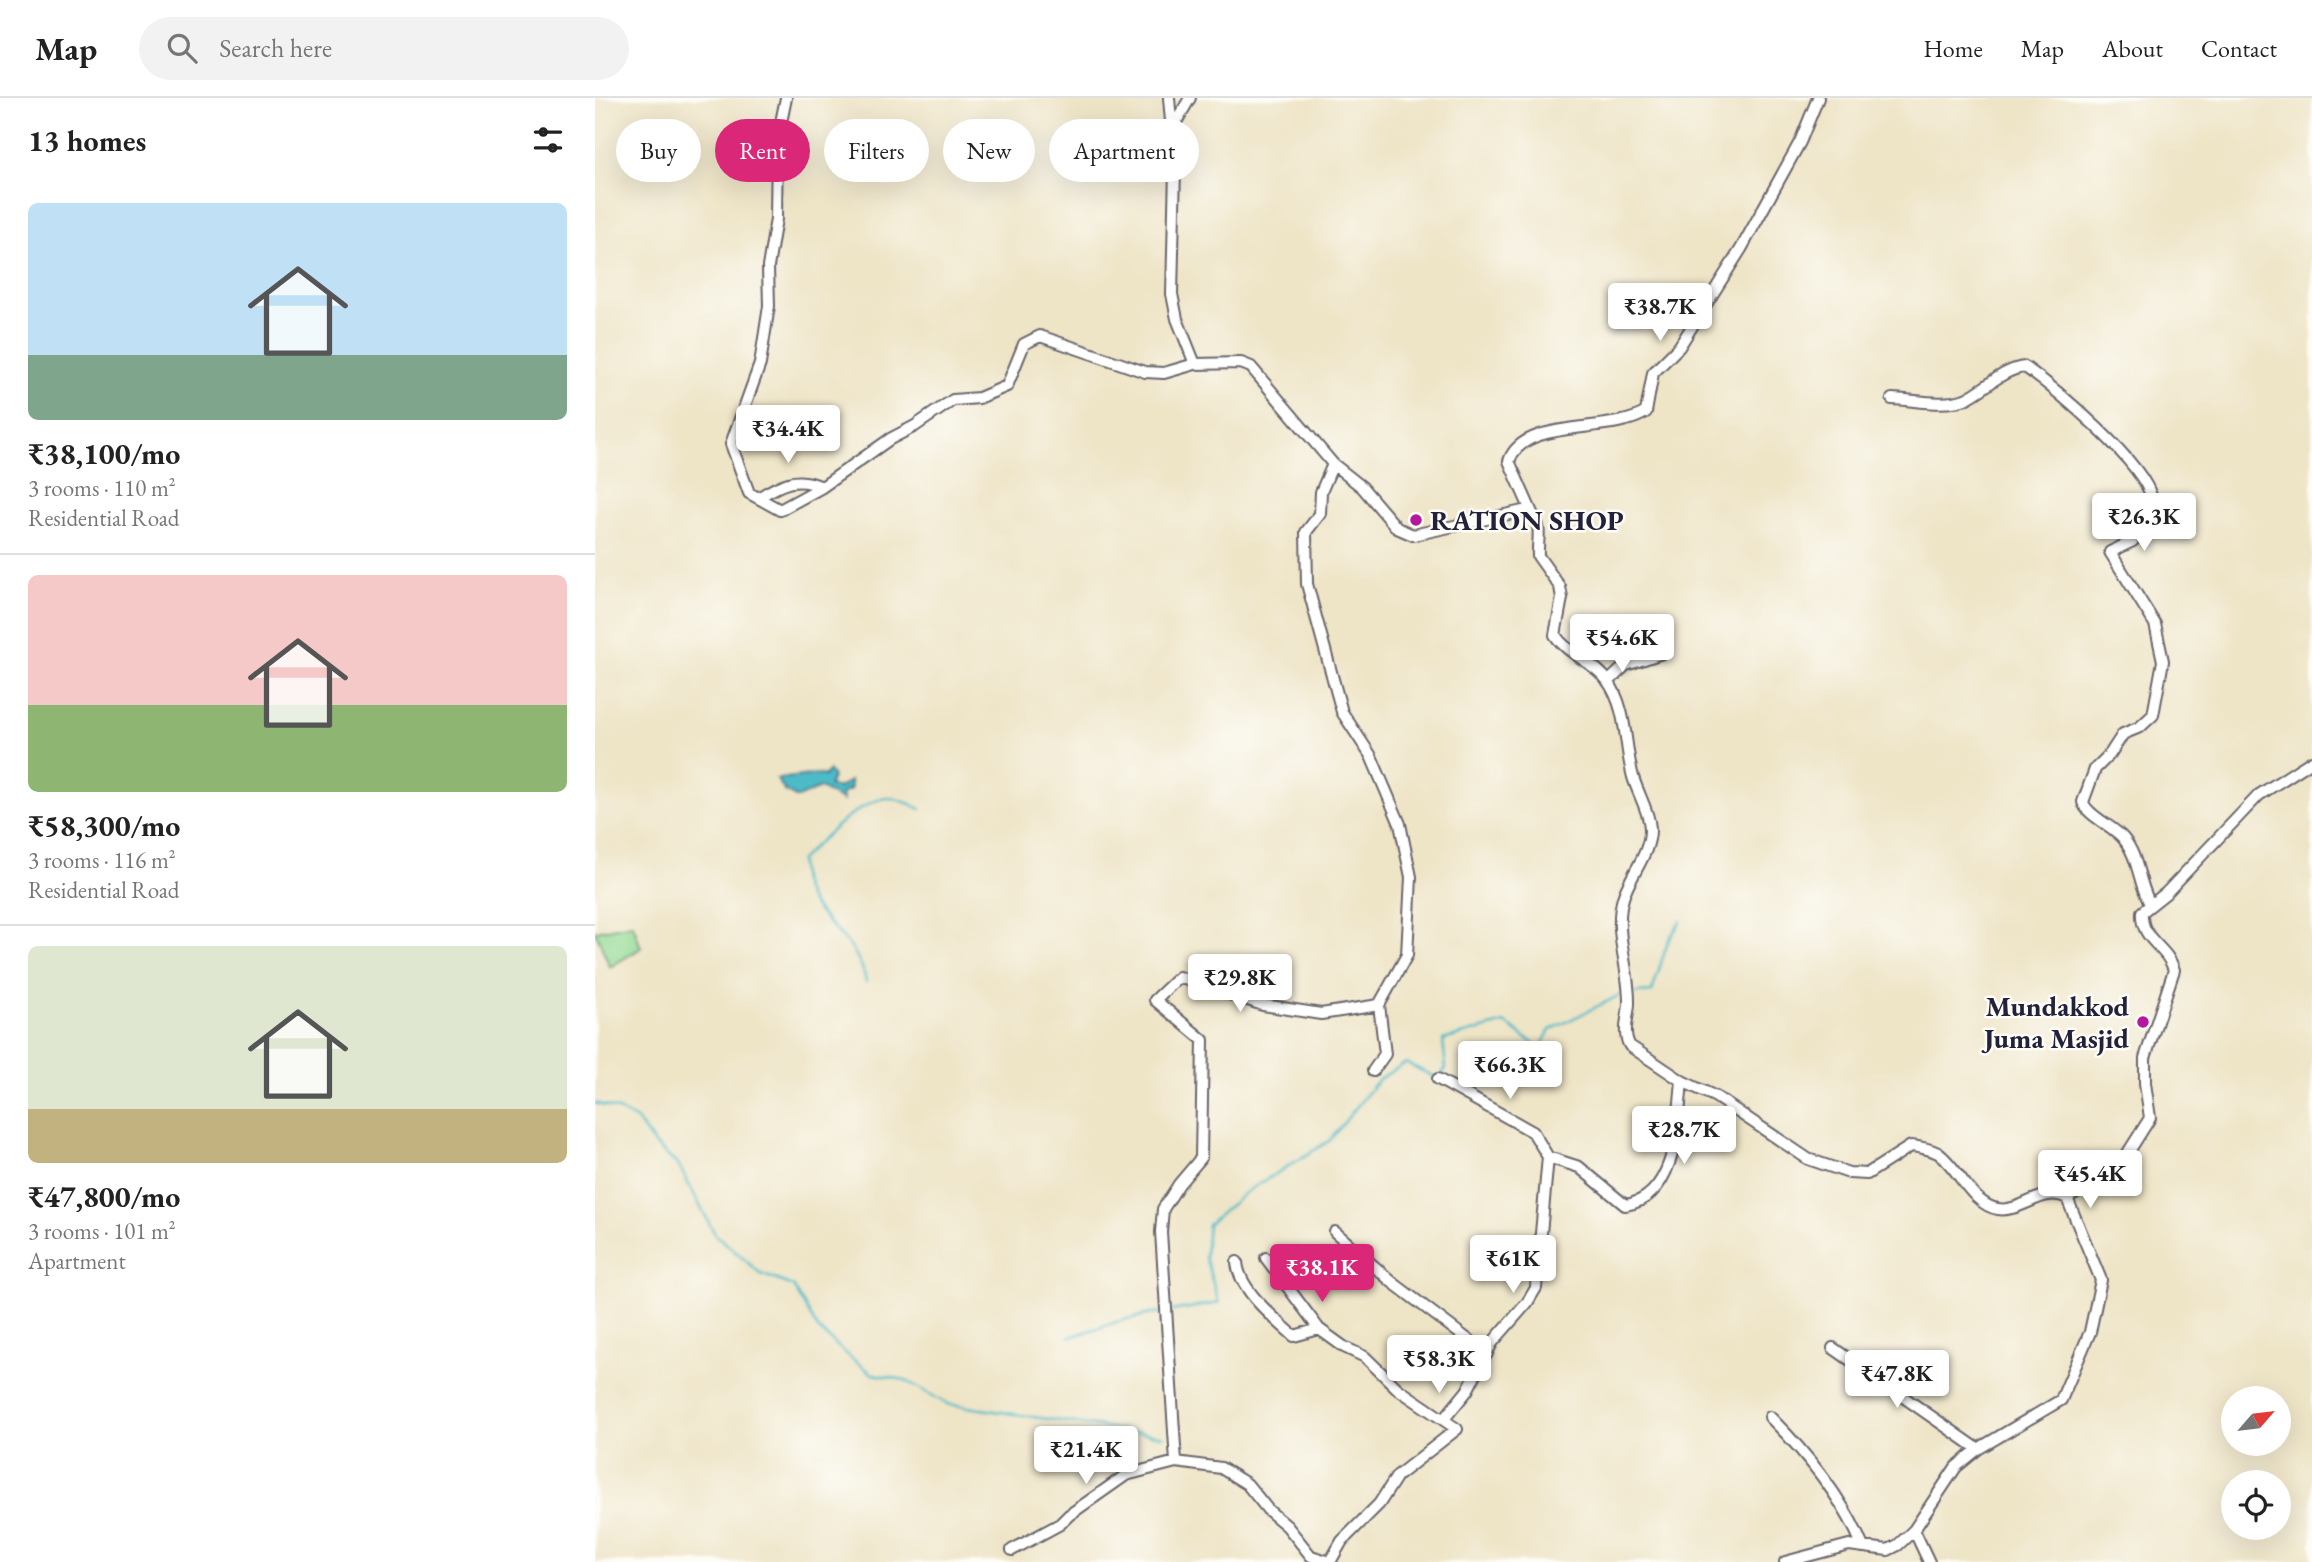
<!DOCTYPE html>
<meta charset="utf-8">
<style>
body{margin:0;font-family:"EB Garamond",serif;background:#f2f2f2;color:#222;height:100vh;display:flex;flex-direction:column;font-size:26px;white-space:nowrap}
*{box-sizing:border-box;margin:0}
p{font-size:23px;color:#767676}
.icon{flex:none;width:38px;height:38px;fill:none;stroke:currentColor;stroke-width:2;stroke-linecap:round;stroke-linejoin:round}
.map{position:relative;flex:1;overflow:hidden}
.side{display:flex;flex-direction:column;background:#fff;width:595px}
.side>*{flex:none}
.top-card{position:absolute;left:21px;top:21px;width:665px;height:63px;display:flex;gap:14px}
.needle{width:46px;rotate:62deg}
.fabs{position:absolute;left:1626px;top:1288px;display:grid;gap:14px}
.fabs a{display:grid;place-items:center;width:70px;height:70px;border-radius:50%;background:#fff;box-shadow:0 7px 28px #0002;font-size:35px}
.price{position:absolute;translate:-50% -60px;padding:0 16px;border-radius:7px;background:#fff;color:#222;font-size:23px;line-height:46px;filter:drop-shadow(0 2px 4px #0008)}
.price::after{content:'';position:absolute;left:50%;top:42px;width:21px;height:16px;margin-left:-10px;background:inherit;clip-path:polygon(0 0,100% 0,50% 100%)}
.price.active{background:#db2777;color:#fff}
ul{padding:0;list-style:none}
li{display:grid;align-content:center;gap:14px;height:371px;padding:0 28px}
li+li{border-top:2px solid #e0e0e0}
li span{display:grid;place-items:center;height:217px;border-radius:10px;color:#555}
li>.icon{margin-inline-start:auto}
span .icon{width:126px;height:126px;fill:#fffc;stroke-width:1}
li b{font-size:30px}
h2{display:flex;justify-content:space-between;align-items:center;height:84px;padding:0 28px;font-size:30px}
.chip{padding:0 24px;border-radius:32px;background:#fff;box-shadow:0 7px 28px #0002;font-size:24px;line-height:63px}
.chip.active{background:#db2777;color:#fff}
header{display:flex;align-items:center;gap:42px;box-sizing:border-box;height:98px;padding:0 35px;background:#fff;border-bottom:2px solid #e0e0e0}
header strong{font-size:33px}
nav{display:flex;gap:38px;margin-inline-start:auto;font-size:24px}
.search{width:490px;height:63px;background:#f2f2f2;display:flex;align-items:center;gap:18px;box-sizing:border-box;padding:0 24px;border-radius:38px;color:#767676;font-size:26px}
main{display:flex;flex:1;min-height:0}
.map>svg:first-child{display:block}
</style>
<header>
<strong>Map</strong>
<div class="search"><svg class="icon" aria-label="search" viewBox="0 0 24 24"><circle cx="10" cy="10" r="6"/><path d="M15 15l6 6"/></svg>Search here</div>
<nav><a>Home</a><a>Map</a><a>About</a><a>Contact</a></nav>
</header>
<main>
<section class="side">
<h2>13 homes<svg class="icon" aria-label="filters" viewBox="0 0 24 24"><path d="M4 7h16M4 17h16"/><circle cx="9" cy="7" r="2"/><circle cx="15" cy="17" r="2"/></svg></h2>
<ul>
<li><span style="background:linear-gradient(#bfe0f5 70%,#7fa58c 0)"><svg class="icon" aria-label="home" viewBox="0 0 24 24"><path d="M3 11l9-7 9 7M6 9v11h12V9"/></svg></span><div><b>₹38,100/mo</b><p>3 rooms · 110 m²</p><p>Residential Road</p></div></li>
<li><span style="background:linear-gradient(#f6c9c9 60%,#8fb573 0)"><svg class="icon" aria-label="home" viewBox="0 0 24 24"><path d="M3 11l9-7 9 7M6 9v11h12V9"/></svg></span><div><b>₹58,300/mo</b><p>3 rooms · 116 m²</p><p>Residential Road</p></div></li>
<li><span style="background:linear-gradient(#dfe7d0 75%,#c2b280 0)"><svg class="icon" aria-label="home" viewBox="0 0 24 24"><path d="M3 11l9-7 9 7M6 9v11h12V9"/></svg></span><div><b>₹47,800/mo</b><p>3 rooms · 101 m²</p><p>Apartment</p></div></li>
</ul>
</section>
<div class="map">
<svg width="1717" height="1464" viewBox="0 0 1717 1464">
<rect width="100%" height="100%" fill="#fdfcf7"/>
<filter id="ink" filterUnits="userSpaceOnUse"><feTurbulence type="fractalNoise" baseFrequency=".0143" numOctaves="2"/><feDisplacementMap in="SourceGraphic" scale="14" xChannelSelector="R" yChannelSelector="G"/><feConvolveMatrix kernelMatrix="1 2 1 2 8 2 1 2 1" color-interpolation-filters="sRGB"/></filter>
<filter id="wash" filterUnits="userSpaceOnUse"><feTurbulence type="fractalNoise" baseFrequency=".00686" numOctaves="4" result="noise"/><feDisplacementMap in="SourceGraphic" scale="28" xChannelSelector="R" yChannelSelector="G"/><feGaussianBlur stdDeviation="1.57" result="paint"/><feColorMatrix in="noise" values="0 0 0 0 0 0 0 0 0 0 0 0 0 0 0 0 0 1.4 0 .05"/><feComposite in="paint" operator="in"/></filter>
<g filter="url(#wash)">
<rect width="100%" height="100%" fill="#eee4c6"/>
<path fill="#95db95" stroke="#5c7e68" stroke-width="2" d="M38 826 46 850 15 869 0 833Z"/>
<path fill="#4dbac7" stroke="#386e81" stroke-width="2" d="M234 673 238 679 234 688 243 690 255 683 256 691 247 695 248 703 225 690 202 700 190 693 182 681 223 676 229 678Z"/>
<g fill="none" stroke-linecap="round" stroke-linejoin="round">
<path stroke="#4dbac7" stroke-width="2.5" d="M271 884C261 828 203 823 205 762 224 744 268 699 294 700 304 700 317 707 326 711
M1041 895 1057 894 1073 843 1086 823
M845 979 851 970 848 942 910 925 945 950 955 932 1025 897
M0 1005 23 1012 42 1022 59 1046 84 1068 120 1136 166 1176 198 1188 223 1231 255 1259 278 1276 310 1282 352 1306 568 1338
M576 1213 624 1205 610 1159 613 1126 651 1094 734 1043 784 981 811 965 840 979
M475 1239 528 1222 566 1214"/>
</g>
</g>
<g filter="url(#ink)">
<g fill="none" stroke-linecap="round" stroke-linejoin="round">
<g stroke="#69666c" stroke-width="14">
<path id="minor" d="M191 0 182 44 181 121 173 169 174 208 165 266 136 346 154 395 185 412 227 389 295 341 320 328 358 302 384 300 412 288 429 246 445 238 550 274 569 275 600 266
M574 0 580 71 577 196 582 221 600 266 646 265 656 269 738 366 767 389 802 430 818 437 928 413 937 415C948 431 942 440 943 458L965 489 967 500 960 537C973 557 998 563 1012 582 1033 611 1029 647 1038 679 1043 696 1054 713 1055 730 1056 755 1035 777 1028 800 1018 835 1035 870 1034 906 1033 919 1027 936 1035 948L1087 983 1121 999 1213 1061 1254 1075 1272 1076 1316 1048C1325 1049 1335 1051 1343 1055 1363 1069 1377 1107 1403 1111 1426 1115 1449 1087 1472 1100
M577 31 595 0
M1297 301C1320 302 1349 309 1370 301 1390 292 1407 271 1430 269 1461 291 1549 365 1557 401L1544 409 1538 443 1515 454 1560 526 1568 563 1558 617 1545 629 1528 636 1515 656 1500 671 1488 704C1491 717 1518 728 1528 740 1544 759 1543 784 1555 806
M163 400C185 386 202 377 227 389
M937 415 914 363C929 319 1016 337 1051 314L1058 275 1084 249 1146 151 1205 44 1223 0
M1013 584 1031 567 1070 554
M778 973 790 956 784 907
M843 981 938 1034 953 1059 941 1190 932 1205 897 1245 872 1293 849 1321
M953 1059 984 1069 1030 1107C1082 1100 1083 1023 1087 983
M740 1134 797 1184 892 1256
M671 1160 724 1231
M642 1164C644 1192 679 1220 699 1238L724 1231 749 1249 770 1259 803 1291 862 1331 802 1378 784 1406 747 1443 735 1464 716 1458 692 1428 673 1412 652 1386 626 1370 581 1364 566 1134 568 1111 584 1086 606 1060 608 942 560 902 584 879 668 907 726 916 784 907 812 857 816 779 805 726 776 658 747 614 712 486 711 434 725 416 726 394 738 366
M1238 1250 1383 1351
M1175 1319C1213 1357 1248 1400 1268 1449
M1319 1432 1334 1464
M417 1452 465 1426 474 1417 531 1377 581 1364
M1190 1464 1254 1447 1293 1452 1303 1447 1319 1432 1361 1369 1383 1351 1466 1302 1495 1234 1506 1182 1472 1100 1524 1069 1555 1020 1550 985V960L1579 872C1572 848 1545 842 1547 814L1571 795 1664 697 1717 663"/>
</g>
<use href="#minor" stroke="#fff" stroke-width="10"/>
</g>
</g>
<g fill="#b5179e" stroke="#fdfcf7" stroke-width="2.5">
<circle cx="821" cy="422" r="7"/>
<circle cx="1548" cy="924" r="7"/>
</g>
<g text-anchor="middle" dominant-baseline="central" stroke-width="5" stroke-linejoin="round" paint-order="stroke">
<g font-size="28" font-weight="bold" fill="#22223b" stroke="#fdfcf7" text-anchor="start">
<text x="835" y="422">RATION SHOP</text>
<text x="1534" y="908" text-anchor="end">Mundakkod<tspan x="1534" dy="32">Juma Masjid</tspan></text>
</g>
</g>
</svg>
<div class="fabs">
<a><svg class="needle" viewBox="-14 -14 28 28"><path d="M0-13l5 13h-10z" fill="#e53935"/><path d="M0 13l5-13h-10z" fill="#767676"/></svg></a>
<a><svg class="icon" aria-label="locate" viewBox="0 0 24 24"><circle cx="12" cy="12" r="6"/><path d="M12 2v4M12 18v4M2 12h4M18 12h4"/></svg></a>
</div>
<b class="price" style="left:1065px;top:245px">₹38.7K</b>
<b class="price" style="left:193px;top:367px">₹34.4K</b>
<b class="price" style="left:1549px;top:455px">₹26.3K</b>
<b class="price" style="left:1027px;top:576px">₹54.6K</b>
<b class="price" style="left:645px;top:916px">₹29.8K</b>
<b class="price" style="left:915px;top:1003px">₹66.3K</b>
<b class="price" style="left:1089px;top:1068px">₹28.7K</b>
<b class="price" style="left:1495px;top:1112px">₹45.4K</b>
<b class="price" style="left:918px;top:1197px">₹61K</b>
<b class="price active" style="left:727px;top:1206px">₹38.1K</b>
<b class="price" style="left:844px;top:1297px">₹58.3K</b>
<b class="price" style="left:1302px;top:1312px">₹47.8K</b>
<b class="price" style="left:491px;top:1388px">₹21.4K</b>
<div class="top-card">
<a class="chip">Buy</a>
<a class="chip active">Rent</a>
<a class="chip">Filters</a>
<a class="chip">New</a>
<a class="chip">Apartment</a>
</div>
</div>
</main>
